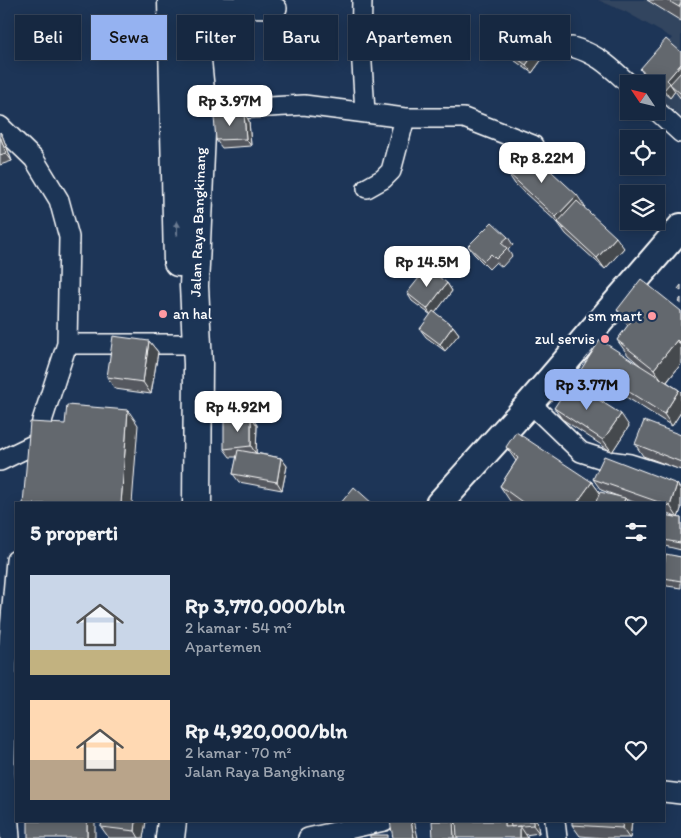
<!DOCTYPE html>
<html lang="id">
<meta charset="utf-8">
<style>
body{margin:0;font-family:Itim,sans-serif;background:#23344c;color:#f1f3f6;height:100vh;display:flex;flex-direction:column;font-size:19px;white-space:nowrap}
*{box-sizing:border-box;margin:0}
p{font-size:16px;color:#9ea6b1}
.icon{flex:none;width:28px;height:28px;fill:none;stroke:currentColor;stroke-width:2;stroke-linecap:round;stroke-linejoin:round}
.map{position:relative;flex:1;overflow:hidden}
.details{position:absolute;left:15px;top:502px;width:650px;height:320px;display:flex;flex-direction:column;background:#162841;border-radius:0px;box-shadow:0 2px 12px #0003,0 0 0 1px #35445a}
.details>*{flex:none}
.top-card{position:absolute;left:15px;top:15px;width:651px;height:45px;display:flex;gap:10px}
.needle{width:32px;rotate:305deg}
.controls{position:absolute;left:620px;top:75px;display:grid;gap:10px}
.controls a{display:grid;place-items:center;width:45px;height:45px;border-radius:0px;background:#162841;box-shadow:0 2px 12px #0003,0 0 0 1px #35445a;font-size:25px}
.price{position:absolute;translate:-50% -42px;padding:0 11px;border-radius:10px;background:#fff;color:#222;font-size:16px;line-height:32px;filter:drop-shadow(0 1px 2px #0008)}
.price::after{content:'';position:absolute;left:50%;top:30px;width:15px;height:11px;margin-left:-8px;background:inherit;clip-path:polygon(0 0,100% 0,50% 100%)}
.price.current{background:#95b2f1;color:#111}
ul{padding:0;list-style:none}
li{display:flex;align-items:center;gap:15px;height:125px;padding:0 15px}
li span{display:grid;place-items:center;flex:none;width:140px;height:100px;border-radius:0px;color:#555}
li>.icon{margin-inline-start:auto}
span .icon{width:60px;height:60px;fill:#fffc;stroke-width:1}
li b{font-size:21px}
h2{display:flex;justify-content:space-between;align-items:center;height:60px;padding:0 15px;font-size:21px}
.tag{padding:0 18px;border-radius:0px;background:#162841;box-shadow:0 2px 12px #0003,0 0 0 1px #35445a;font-size:18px;line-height:45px}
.tag.current{background:#95b2f1;color:#111}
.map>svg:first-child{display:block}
</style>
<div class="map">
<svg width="681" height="838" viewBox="0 0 681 838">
<rect width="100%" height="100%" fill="#1d3557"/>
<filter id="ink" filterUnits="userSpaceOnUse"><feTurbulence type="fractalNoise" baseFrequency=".02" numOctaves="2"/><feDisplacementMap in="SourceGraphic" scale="10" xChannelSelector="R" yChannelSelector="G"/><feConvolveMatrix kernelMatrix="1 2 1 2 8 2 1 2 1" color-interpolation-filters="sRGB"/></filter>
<g filter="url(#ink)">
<path fill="#32445e" d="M598 0H681V117L656 95V84H644L638 78 672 38 626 12Z"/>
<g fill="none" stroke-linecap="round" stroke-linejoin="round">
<g stroke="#fff" stroke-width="22">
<path id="street" d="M362 0 361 48 365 112
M181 6 277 8
M572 47C598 54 610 67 629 84
M656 110 681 133
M202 111 304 105 405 118H464L533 145
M0 126 34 159 59 200 69 237 67 344 42 421 38 448
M367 188 383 179 391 171 405 118
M67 344H182
M530 403 581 452 609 461 630 464 681 480
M0 461 39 442
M664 792 681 794
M555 821 557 838
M10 838 5 773 7 664 16 560
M308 838 384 821"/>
</g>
<g stroke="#fff" stroke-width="30">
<path id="secondary" d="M439 504 530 403 681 227"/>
</g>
<g stroke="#fff" stroke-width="31">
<path id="highway" d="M172 0 178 262
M191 0 202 111 194 286 198 364 197 504
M170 838 172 821"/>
</g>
<use href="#street" stroke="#1d3557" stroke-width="19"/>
<use href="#secondary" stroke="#1d3557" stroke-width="26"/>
<use href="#highway" stroke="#1d3557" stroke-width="28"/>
</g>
<path fill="#55595f" stroke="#fff" d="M647 0H681V21Z
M499 45 539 47 545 55 532 73 504 53Z
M681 52V99L675 91 670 98 656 86V84H654L646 77 640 69Z
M244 113 249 121 251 146 222 148 216 140Z
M0 132 2 135 12 161 0 165Z
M507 172 585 207 584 208 624 248 605 269 566 234 558 223 515 184Z
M508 237 513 245 508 250 512 256 502 267 496 262 489 269 474 254 468 246Z
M447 283 452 291 435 313 453 326 459 334 445 351 426 337 420 329 431 315 412 301 407 293Z
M617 310 681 311V364L667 382 679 390 681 392V412L672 426 612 388 603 402 629 426 612 452 562 419 554 408 582 389 575 379 641 366 628 355 617 340 628 326Z
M149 341 158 352 151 394 115 389 107 377Z
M251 417 257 425 256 453 281 458 287 466 282 490 239 482 233 474 237 457H230L224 449Z
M681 435V470L643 456 635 444Z
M506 447 592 482 600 493 620 497 601 490 593 479 677 484 681 490V509L678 518 664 512V504H639L625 499 629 504H514L510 501 500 486 516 461Z
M664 517 681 518V550L665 546 664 545Z
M664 553 666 555 681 557V588L667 586 665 583 664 586Z
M102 821H146L143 838H109L101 827Z
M432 821H454L457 825 537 821 539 833 525 835 528 838Z
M632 821 630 838H604L580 836 572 825Z"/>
<path fill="#45484d" stroke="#fff" d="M539 47 545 55 532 73 526 65Z
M681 64V79L670 84 675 91 670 98 664 90 667 80Z
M244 113 249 121 251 146 246 139Z
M0 132 2 135 12 161 6 153 0 136Z
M577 195 585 207 564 229 556 217Z
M616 237 624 248 605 269 597 258Z
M447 283 452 291 432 317 427 309Z
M453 326 459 334 445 351 440 344Z
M677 340 681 346V364L665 384 654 369Z
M149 341 158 352 151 394 143 382Z
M604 376 612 388 602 403 594 391Z
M679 390 681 392V412L672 426 664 414Z
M128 410 138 425 132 504H121Z
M621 414 629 426 612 452 603 440Z
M251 417 257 425 256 454 251 446Z
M281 458 287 466 282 490 277 482Z
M592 482 603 497 598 504H576Z
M677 484 681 490V509L678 518 670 506Z
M625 498 629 504H623Z
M87 821H95V838H87Z
M136 821H146L143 838H139L135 831Z
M411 821H414L415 824 418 838H414Z
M453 821H454L458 828 459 838H454Z
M505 821H512L513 828 505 827Z
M533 821H537L539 833 533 825Z
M623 821H632L630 838H629L622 828Z
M520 826 528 838H520Z"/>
<path fill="#63676e" stroke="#fff" d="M667 0H681V3L679 7Z
M512 27 539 47 526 65 499 45Z
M666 39 681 52V64L667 80 670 83 664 90 640 69Z
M681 72V94L670 84Z
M244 113 246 139 216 140 214 117Z
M0 136 6 153 0 155Z
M528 150 577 195 556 217 507 172Z
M577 201 616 237 597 258 558 222Z
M492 222 508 237 501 243 507 248 496 259 491 254 484 261 468 246Z
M427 268 447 283 427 309 407 293Z
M641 279 681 311V344L677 340 654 369 617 340 631 321 617 310Z
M681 285V291L678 289Z
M681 298V304L678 302Z
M433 311 453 326 440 344 420 329Z
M113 336 149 341 143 382 107 377Z
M600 340 679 390 664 414 604 376 594 391 575 379Z
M571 382 621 414 603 440 554 408Z
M67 405 128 410 121 504H23L30 422 65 424Z
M251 417V446L224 449V421Z
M644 421 681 435V462L635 444Z
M516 432 592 482 576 504H525L500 486 518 458 506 447Z
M238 450 281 458 277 482 233 474Z
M604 456 677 484 670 506 593 479Z
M354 487 373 504H340Z
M600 492 625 498 623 504H595Z
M664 515 681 518V537L680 543 664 540Z
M666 554 681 557V581L664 578V565Z
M28 821H87V838H28Z
M102 821H136L135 831 101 827Z
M390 821H411L414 838H393Z
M432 821H453L454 838H433Z
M456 821H505V827L520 826V838H457Z
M510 821H533V825L511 827Z
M572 821H623L622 828 572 825Z
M370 835H388V838H370Z"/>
<defs><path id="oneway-solid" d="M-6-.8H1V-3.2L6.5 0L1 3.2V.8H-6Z" transform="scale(1.25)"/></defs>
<use fill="#6c7c92" href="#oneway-solid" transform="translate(177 228) rotate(-91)"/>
</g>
<g fill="#ff9aa2" stroke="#1d3557" stroke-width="2">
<circle cx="163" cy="314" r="5"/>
<circle cx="652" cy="316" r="5"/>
<circle cx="605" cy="339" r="5"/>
</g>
<g text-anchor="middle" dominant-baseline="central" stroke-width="5" stroke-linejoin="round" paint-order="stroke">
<g font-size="15" fill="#fff" stroke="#1d3557">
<text transform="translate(198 222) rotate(-88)">Jalan Raya Bangkinang</text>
</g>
<g font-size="15" fill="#fff" stroke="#1d3557" text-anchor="end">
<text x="173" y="314" text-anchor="start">an hal</text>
<text x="642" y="316">sm mart</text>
<text x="595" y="339">zul servis</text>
</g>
</g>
</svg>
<div class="controls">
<a><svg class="needle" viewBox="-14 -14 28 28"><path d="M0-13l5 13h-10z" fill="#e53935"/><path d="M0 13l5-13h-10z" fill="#9ea6b1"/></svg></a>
<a><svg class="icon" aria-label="locate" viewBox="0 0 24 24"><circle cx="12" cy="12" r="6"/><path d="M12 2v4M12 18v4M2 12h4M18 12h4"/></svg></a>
<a><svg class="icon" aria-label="layers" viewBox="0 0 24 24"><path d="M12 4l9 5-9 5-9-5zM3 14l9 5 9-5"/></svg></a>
</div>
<b class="price" style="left:230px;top:127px">Rp 3.97M</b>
<b class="price" style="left:542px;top:184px">Rp 8.22M</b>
<b class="price" style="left:427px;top:288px">Rp 14.5M</b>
<b class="price current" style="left:587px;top:411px">Rp 3.77M</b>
<b class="price" style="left:238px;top:433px">Rp 4.92M</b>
<div class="top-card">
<a class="tag">Beli</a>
<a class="tag current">Sewa</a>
<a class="tag">Filter</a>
<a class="tag">Baru</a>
<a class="tag">Apartemen</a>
<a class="tag">Rumah</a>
</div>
<section class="details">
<h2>5 properti<svg class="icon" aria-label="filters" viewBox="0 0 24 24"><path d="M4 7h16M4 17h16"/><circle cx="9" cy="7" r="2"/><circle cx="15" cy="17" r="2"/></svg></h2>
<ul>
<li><span style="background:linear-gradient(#c9d6e8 75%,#c2b280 0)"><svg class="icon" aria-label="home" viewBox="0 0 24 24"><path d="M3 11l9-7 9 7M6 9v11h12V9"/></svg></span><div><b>Rp 3,770,000/bln</b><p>2 kamar · 54 m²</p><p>Apartemen</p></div><svg class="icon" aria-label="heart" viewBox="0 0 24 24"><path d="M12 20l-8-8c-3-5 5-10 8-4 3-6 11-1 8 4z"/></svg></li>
<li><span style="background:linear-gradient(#ffd9b3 60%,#b9a48a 0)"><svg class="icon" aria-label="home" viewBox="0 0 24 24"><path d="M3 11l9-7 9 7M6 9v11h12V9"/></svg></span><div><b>Rp 4,920,000/bln</b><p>2 kamar · 70 m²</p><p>Jalan Raya Bangkinang</p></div><svg class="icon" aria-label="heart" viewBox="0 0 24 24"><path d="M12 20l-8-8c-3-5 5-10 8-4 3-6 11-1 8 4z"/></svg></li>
</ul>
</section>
</div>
